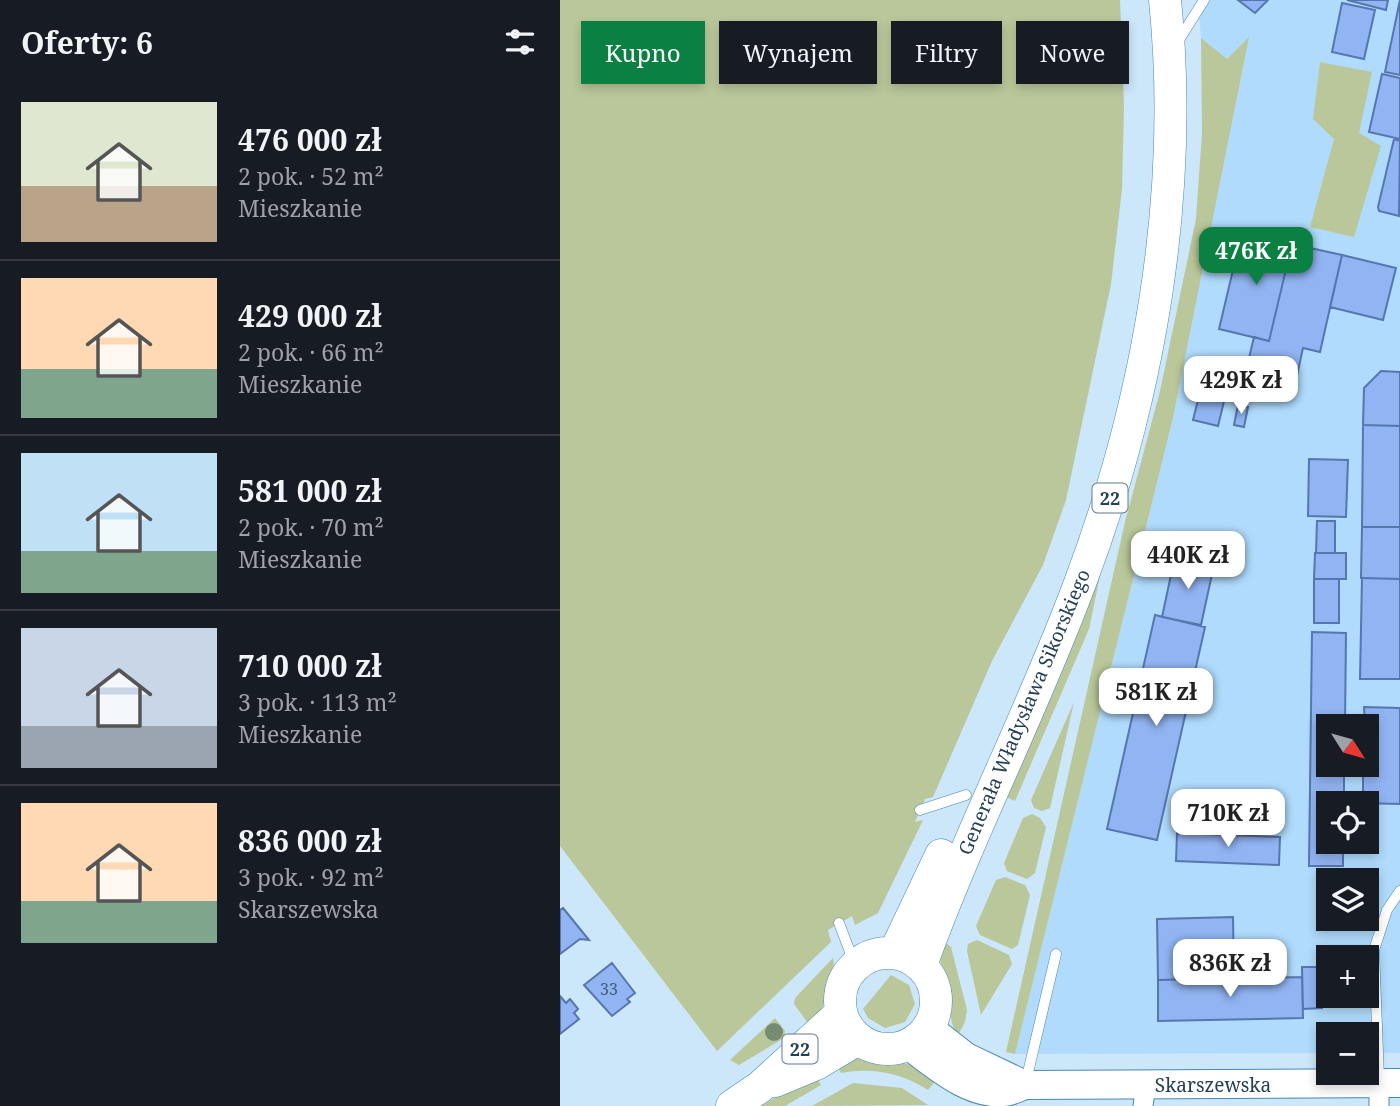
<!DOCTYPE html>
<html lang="pl">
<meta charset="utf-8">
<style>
body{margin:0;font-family:"Noto Serif",serif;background:#20242c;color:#f1f3f6;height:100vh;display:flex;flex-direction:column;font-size:26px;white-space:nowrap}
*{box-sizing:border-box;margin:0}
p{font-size:23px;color:#9ea1a6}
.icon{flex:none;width:38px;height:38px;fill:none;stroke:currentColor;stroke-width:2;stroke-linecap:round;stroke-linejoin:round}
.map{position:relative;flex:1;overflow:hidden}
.sheet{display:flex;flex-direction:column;background:#171b24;width:560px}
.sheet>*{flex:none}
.hud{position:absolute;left:21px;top:21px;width:665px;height:63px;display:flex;gap:14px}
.needle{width:46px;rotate:127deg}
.fabs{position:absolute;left:756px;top:714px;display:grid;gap:14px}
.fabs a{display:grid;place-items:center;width:63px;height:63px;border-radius:0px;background:#171b24;box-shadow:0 4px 10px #0003;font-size:35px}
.price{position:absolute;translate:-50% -60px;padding:0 16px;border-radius:14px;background:#fff;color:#222;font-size:23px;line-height:46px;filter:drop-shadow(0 2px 4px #0008)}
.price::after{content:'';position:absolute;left:50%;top:42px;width:21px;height:16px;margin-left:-10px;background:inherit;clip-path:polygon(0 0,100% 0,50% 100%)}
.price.current{background:#0b8043;color:#fff}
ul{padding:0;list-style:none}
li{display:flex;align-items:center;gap:21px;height:175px;padding:0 21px}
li+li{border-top:2px solid #363941}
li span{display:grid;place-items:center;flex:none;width:196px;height:140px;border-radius:0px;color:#555}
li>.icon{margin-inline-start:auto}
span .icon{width:84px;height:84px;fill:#fffc;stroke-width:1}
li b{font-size:30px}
h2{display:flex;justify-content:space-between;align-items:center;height:84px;padding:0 21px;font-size:30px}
.tag{padding:0 24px;border-radius:0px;background:#171b24;box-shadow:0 4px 10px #0003;font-size:24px;line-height:63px}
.tag.current{background:#0b8043;color:#fff}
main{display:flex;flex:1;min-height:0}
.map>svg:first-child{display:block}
</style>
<main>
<section class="sheet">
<h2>Oferty: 6<svg class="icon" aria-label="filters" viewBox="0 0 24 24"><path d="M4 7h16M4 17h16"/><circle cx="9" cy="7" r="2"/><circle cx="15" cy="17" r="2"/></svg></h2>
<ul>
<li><span style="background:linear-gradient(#dfe7d0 60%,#b9a48a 0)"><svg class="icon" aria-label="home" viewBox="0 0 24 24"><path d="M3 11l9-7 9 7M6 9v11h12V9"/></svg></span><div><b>476 000 zł</b><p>2 pok. · 52 m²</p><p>Mieszkanie</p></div></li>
<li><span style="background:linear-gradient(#ffd9b3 65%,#7fa58c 0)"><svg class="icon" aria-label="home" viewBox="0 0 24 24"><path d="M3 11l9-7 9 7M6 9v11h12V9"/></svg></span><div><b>429 000 zł</b><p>2 pok. · 66 m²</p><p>Mieszkanie</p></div></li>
<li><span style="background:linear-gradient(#bfe0f5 70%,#7fa58c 0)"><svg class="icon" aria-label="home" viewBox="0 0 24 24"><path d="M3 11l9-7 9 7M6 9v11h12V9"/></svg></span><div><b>581 000 zł</b><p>2 pok. · 70 m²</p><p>Mieszkanie</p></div></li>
<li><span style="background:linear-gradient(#c9d6e8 70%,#9aa5b1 0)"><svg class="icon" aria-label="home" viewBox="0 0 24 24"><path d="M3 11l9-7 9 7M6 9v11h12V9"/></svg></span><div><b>710 000 zł</b><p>3 pok. · 113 m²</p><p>Mieszkanie</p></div></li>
<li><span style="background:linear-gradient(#ffd9b3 70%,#7fa58c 0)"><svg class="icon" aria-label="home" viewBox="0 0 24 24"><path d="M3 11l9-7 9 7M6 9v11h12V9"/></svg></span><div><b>836 000 zł</b><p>3 pok. · 92 m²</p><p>Skarszewska</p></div></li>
</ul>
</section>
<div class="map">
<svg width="840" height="1106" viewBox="0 0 840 1106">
<rect width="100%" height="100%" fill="#cce6fa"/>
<path fill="#b0dbfc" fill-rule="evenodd" d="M638 0H840V1053H807V1034H768V1053L455 1054 613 418 688 39 667 59 641 38ZM768 726H807V765H768ZM768 803H807V842H768ZM768 880H807V919H768ZM768 957H807V996H768Z"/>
<path fill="#bac79a" d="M0 0H560L564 106 562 189 551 284 506 500 483 565 432 661 373 797 365 799 355 822 363 820 318 913 295 925 292 916 268 930 271 942 157 1051 0 846Z
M689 37 613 418 455 1054 446 1052 565 522 600 391 636 219 642 133 641 38 667 59Z
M760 62 812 72 799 133 821 146 794 237 750 227 774 139 753 119Z
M554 508 529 629 455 801 446 797Z
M514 702 490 808 482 811 474 808 471 800Z
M472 814 480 818 486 827 475 873 467 879 447 871 444 863 463 818Z
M445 877 465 885 470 895 458 945 452 949 420 935 416 926 436 880Z
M381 939 391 947 407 1010 405 1022 397 1037C390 1021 390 1010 388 994 384 973 377 960 381 939Z
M417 940 449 955 452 964 421 1015 407 951 408 944Z
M273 958C278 982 264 1007 250 1026L234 1004 235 998Z
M331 975 349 985 355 1004 345 1022 325 1028 308 1018 303 1009Z
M215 1018 225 1031 224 1038 179 1065 170 1060Z
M299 1058 348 1064 376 1080 368 1090C342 1073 312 1067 281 1073L275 1063Z
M255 1074 261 1085 225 1106H201Z
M293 1083 342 1088 368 1105 252 1106Z"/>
<path fill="#91b4f2" stroke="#5676b0" stroke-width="2" d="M678 0H708L695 13Z
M787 0H828L826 10Z
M840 0V75L825 72Z
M782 3 815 10 804 59 772 52Z
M822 74 840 78V139L809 132Z
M834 139 840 141 839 216 819 211 818 207Z
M682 232 732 244 709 341 659 329Z
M732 244 782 255 760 352 743 348 732 398 682 387 694 337 709 341Z
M782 255 836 268 823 320 770 307Z
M821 371 840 372V426L803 425 804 388Z
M642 384 667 389 658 426 633 420Z
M678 405 688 407 684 427 674 425Z
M803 425 840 426V527H802Z
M749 459 788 460 786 517 748 516Z
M757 521H775V553H756Z
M802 527H840V579L801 578Z
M619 540 642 545 640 555 616 550Z
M755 553H786V579H754Z
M615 556 654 565 641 625 602 617Z
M802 578 840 579V679H800Z
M754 579H779V623H754Z
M595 615 645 627 597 840 547 829Z
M752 632 786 633 785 726H768V765H784V803H768V842H783V866H749Z
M804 707 840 708V804L803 803V765H807Z
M617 833 720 837 719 865 616 861Z
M3 908 29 940 20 939 0 954V910Z
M673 917 674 978 598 980 597 919Z
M52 963 75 993 67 999 70 1002 52 1016 24 985Z
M742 967H768V996H784V1002H762V1008L743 1009Z
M742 977 743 1018 598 1021V980Z
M0 996 6 1003 10 999 18 1009 14 1013 19 1019 0 1034Z"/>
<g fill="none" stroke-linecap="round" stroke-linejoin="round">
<g stroke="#4688b6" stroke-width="11">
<path id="lane" d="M617 43 644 0
M360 810 406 795
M279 923 295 965
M819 1079 814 950 827 910 840 891
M466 1081 496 954"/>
</g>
<g stroke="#4688b6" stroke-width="21">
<path id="street" d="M819 1083V1106
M583 1106 586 1085"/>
</g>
<g stroke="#4688b6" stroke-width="30">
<path id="secondary" d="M369 1028 406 1057 465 1085
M348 1045C374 1064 409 1096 444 1092 450 1092 459 1087 465 1085L840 1083"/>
</g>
<g stroke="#4688b6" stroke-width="33">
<path id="primary" d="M335 952 381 855
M280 1001a48 48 0 1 1 96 0a48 48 0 1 1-96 0Z
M361 965C408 835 472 712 520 583 589 400 625 195 605 0
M215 1081 256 1064 298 1039
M172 1106 200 1087 281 1013"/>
</g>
<use href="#lane" stroke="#fff" stroke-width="10"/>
<use href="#street" stroke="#fff" stroke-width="19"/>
<use href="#secondary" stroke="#fff" stroke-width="28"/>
<use href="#primary" stroke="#fff" stroke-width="32"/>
</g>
<circle fill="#778a72" cx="214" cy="1032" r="9"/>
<g text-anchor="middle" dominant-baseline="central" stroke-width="7" stroke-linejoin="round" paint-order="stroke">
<g font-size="16" fill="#3e5c7b">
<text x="49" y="989">33</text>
</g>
<g fill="#fff" stroke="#657987" stroke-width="2">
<rect x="532.5" y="483.5" width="35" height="29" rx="5"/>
<rect x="222.5" y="1034.5" width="35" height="29" rx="5"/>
</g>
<g font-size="18" font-weight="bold" fill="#233f53">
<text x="550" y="498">22</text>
<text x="240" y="1049">22</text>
</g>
<g font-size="19" fill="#233f53" stroke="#fff">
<text transform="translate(464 712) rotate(-67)">Generała Władysława Sikorskiego</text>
<text x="653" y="1085">Skarszewska</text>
</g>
</g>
</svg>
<div class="fabs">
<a><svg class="needle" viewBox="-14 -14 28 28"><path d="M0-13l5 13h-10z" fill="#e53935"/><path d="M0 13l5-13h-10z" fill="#9ea1a6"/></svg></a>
<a><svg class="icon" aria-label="locate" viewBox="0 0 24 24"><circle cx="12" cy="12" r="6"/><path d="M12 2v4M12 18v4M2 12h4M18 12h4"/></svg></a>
<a><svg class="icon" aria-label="layers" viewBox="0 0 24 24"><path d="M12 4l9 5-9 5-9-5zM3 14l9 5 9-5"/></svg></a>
<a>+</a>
<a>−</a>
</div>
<b class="price current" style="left:696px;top:287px">476K zł</b>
<b class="price" style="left:681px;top:416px">429K zł</b>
<b class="price" style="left:628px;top:591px">440K zł</b>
<b class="price" style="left:596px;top:728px">581K zł</b>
<b class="price" style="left:668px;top:849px">710K zł</b>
<b class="price" style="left:670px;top:999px">836K zł</b>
<div class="hud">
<a class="tag current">Kupno</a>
<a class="tag">Wynajem</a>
<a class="tag">Filtry</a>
<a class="tag">Nowe</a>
</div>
</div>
</main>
